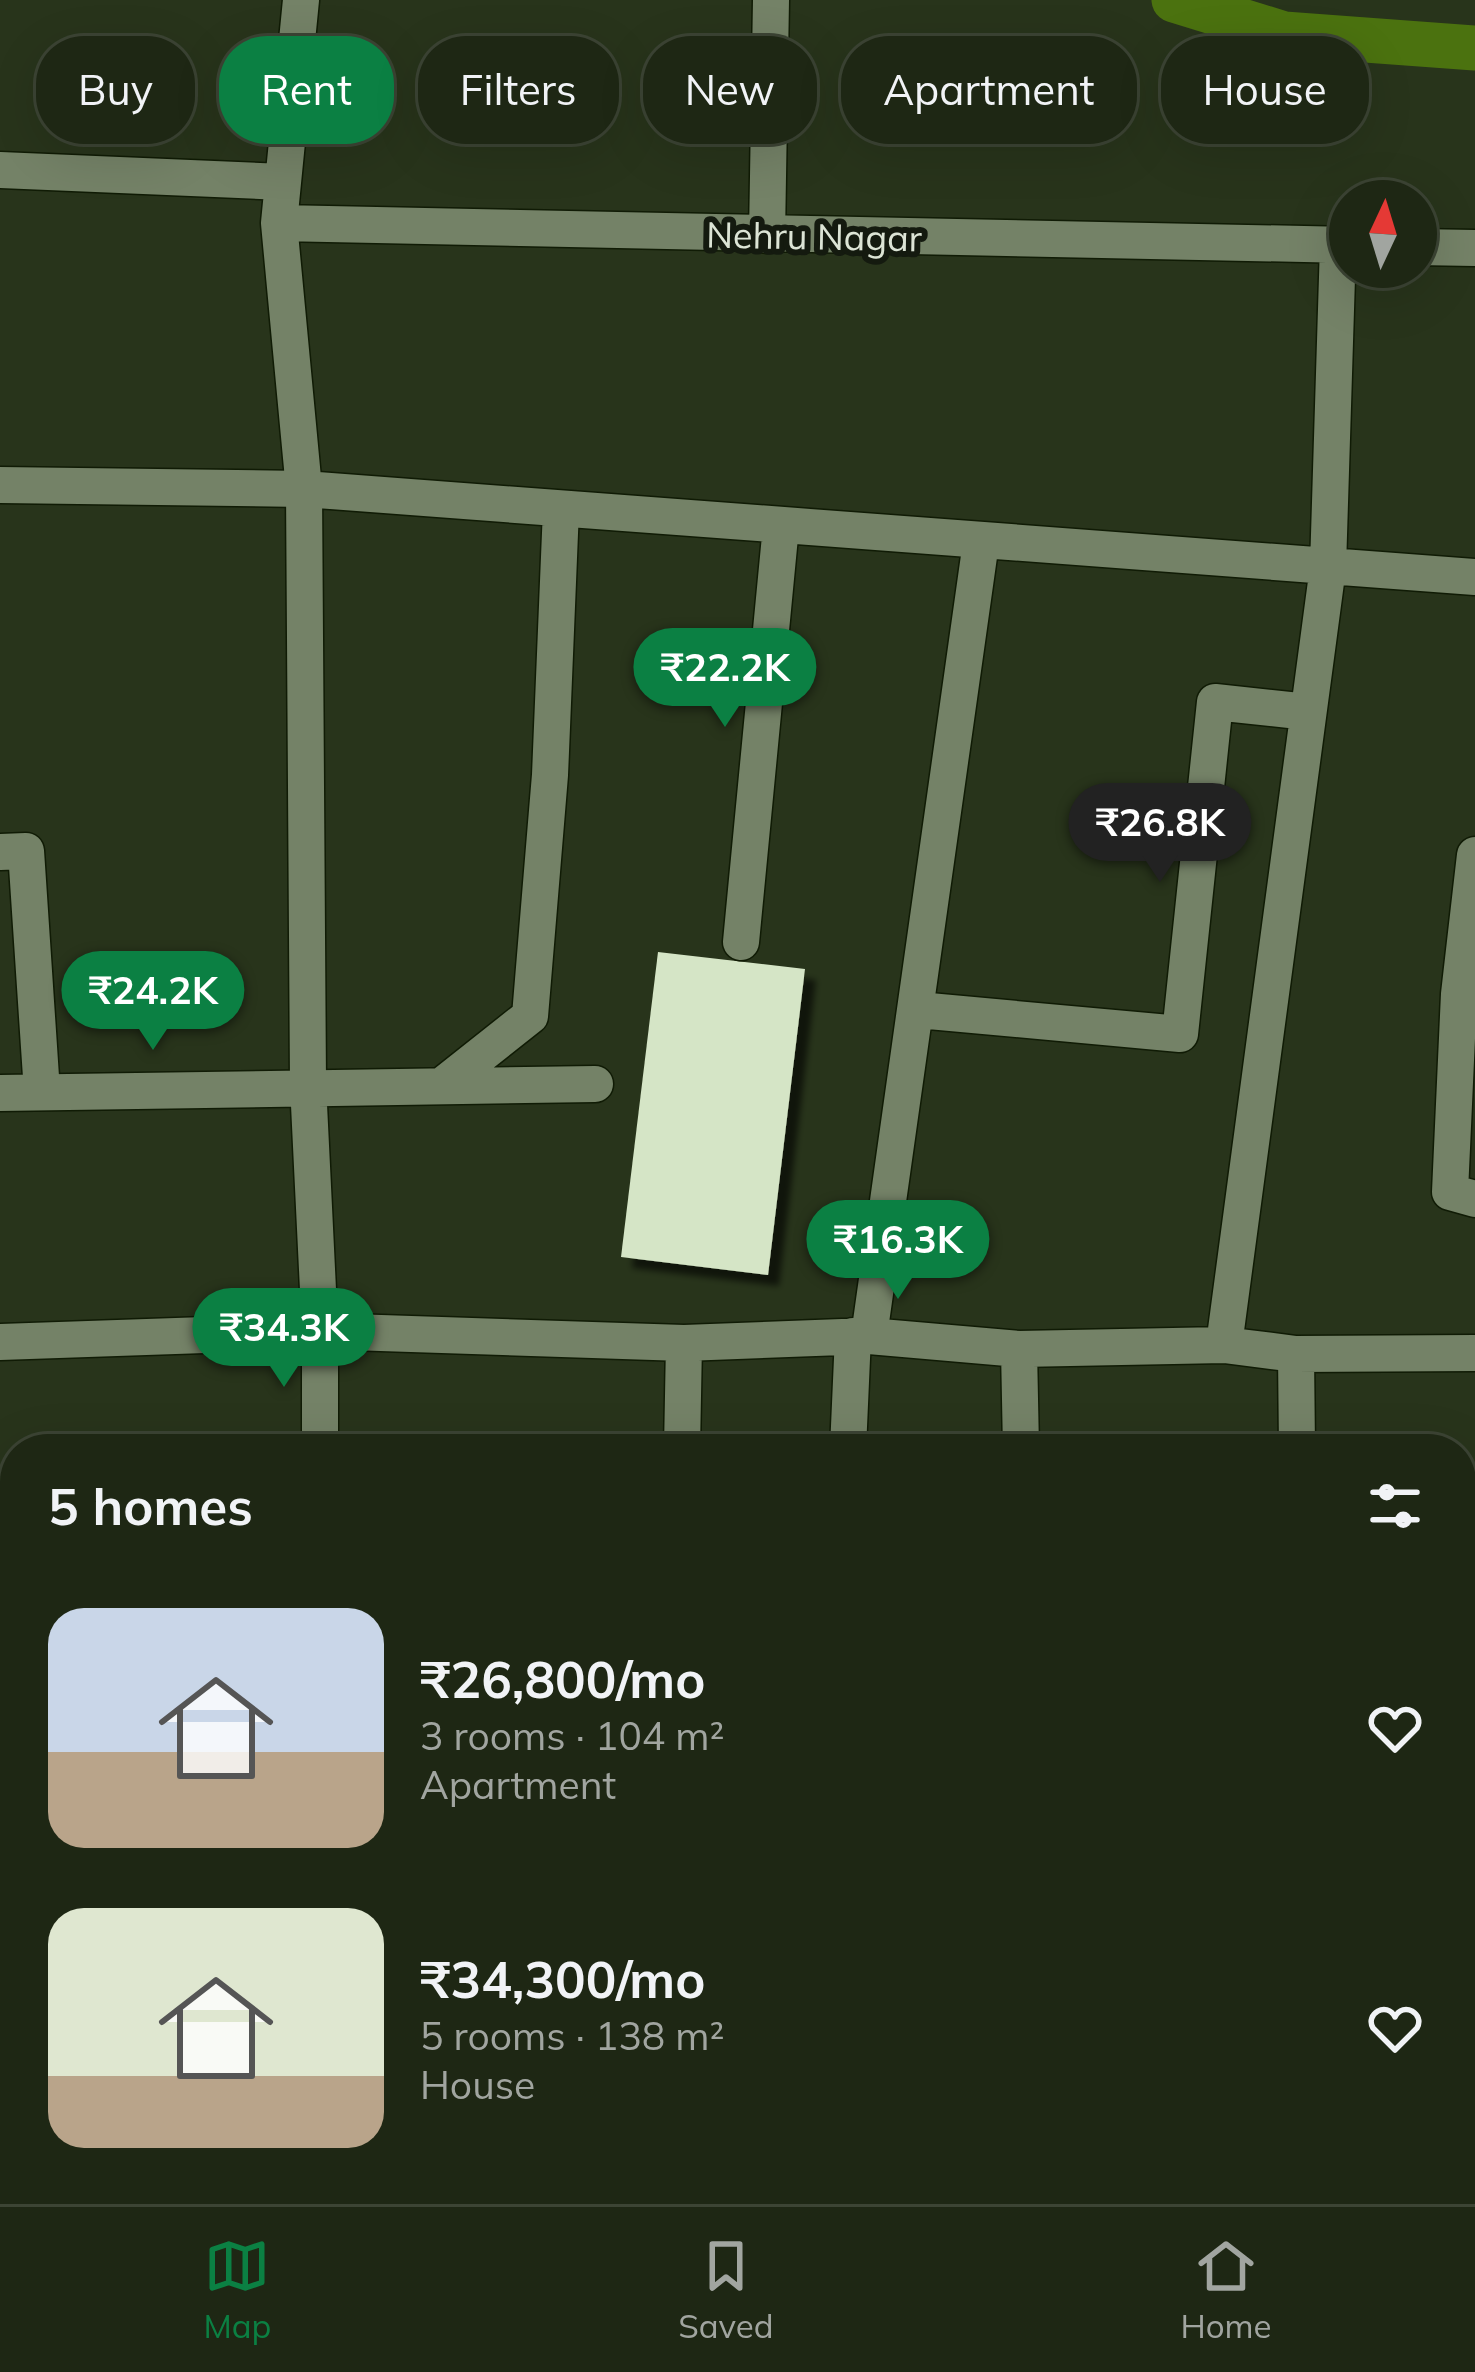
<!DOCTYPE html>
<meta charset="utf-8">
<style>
body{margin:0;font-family:Mulish,sans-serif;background:#262f1d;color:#f1f3f6;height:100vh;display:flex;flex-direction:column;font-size:45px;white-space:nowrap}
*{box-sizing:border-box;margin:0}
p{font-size:39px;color:#a1a5a0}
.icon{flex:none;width:66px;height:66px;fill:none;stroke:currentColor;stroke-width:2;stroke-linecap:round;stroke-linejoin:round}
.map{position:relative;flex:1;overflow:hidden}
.details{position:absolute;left:0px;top:1434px;width:1476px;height:771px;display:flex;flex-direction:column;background:#1e2714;border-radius:48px 48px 0 0;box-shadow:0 12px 48px #0002,0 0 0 3px #3c4434}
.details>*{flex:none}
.hud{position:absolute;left:36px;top:36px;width:1404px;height:108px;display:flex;gap:24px}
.needle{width:78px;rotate:4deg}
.buttons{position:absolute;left:1329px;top:180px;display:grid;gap:24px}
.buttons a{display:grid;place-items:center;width:108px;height:108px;border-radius:50%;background:#1e2714;box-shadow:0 12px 48px #0002,0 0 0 3px #3c4434;font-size:60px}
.price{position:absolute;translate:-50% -102px;padding:0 27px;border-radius:42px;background:#0b8043;color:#fff;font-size:39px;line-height:78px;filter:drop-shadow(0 3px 6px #0008)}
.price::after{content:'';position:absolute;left:50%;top:72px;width:36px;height:27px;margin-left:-18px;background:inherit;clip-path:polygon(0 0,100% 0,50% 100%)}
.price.selected{background:#222;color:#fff}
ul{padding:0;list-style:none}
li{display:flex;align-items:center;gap:36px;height:300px;padding:0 48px}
li span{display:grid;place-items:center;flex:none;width:336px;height:240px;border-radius:36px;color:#555}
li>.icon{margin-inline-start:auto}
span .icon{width:144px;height:144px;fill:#fffc;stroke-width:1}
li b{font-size:51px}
h2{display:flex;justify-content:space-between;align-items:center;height:144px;padding:0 48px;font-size:51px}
.chip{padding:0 42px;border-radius:48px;background:#1e2714;box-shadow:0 12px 48px #0002,0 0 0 3px #3c4434;font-size:42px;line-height:108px}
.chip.selected{background:#0b8043;color:#fff}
.dock{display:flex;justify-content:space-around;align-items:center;height:168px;border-top:3px solid #3c4434;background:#1e2714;font-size:33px;color:#a1a5a0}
.dock a{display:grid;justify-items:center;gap:6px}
.dock .selected{color:#0b8043}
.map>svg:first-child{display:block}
</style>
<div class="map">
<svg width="1475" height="2204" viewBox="0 0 1475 2204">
<defs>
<filter id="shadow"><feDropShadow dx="11" dy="11" stdDeviation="3" flood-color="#0009"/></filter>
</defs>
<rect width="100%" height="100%" fill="#28341b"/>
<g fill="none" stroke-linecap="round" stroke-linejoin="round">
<path stroke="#4b720f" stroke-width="45" d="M1174 0 1284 34 1475 48"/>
</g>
<path fill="#d5e5c6" filter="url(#shadow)" d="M658 952 805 969 768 1275 621 1257Z"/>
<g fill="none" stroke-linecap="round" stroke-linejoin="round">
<g stroke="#101b05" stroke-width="39">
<path id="street" d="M301 0 279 223 304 489 308 1084 320 1331V1449
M0 170 283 182
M279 223 1350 245
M767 235 771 0
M1416 247 1475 248
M0 485 304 489 1475 577
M0 852 26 851 42 1092
M1475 855 1459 994H1475
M741 942 781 526
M1459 994 1450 1192 1475 1199
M918 1010 1180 1034 1215 702 1308 712
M444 1084 530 1016 550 775 561 509
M0 1093 595 1084
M869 1336 981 542
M0 1342 320 1331 684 1343 869 1336 1019 1349 1224 1345 1296 1354 1475 1353
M1224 1345 1328 567 1338 245
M1019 1349 1021 1449
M1296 1354 1297 1449
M682 1449 684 1343
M848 1449 853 1336
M0 1632 15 1631
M0 1957H15
M115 2190V2204
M714 2190V2204
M975 2190 976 2204
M1306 2190V2204
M315 2204V2190
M511 2204 512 2190"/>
</g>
<use href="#street" stroke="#748267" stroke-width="36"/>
</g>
<g text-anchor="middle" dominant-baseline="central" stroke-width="12" stroke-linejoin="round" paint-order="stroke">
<g font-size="36" fill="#dce4d5" stroke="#141a0f">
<text transform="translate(814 236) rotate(1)">Nehru Nagar</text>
</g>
</g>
</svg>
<div class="buttons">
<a><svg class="needle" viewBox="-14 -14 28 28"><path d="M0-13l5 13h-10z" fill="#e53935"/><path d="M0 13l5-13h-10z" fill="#a1a5a0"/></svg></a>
</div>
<b class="price" style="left:725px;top:730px">₹22.2K</b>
<b class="price selected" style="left:1160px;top:885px">₹26.8K</b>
<b class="price" style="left:153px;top:1053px">₹24.2K</b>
<b class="price" style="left:898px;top:1302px">₹16.3K</b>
<b class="price" style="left:284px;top:1390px">₹34.3K</b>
<div class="hud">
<a class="chip">Buy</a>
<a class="chip selected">Rent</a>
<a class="chip">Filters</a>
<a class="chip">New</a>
<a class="chip">Apartment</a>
<a class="chip">House</a>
</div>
<section class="details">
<h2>5 homes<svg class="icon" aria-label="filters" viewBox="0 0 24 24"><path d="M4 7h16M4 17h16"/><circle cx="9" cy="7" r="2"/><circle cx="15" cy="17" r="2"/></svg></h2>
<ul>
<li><span style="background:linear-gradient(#c9d6e8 60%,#b9a48a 0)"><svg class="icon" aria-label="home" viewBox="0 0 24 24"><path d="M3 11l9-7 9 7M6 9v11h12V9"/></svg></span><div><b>₹26,800/mo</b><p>3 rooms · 104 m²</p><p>Apartment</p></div><svg class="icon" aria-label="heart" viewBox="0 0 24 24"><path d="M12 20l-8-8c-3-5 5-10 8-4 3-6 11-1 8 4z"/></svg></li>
<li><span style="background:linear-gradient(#dfe7d0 70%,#b9a48a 0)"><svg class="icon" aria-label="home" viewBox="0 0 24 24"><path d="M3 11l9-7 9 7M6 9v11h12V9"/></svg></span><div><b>₹34,300/mo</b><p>5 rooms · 138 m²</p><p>House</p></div><svg class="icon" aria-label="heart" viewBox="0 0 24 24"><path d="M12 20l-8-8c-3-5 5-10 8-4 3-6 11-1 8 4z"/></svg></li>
</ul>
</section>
</div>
<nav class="dock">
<a class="selected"><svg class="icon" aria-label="map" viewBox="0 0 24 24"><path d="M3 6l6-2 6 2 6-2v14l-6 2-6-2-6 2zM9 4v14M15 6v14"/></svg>Map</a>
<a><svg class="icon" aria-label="saved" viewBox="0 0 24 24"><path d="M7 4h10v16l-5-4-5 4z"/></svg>Saved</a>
<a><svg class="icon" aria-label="home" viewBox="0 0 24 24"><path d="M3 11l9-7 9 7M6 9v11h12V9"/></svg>Home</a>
</nav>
